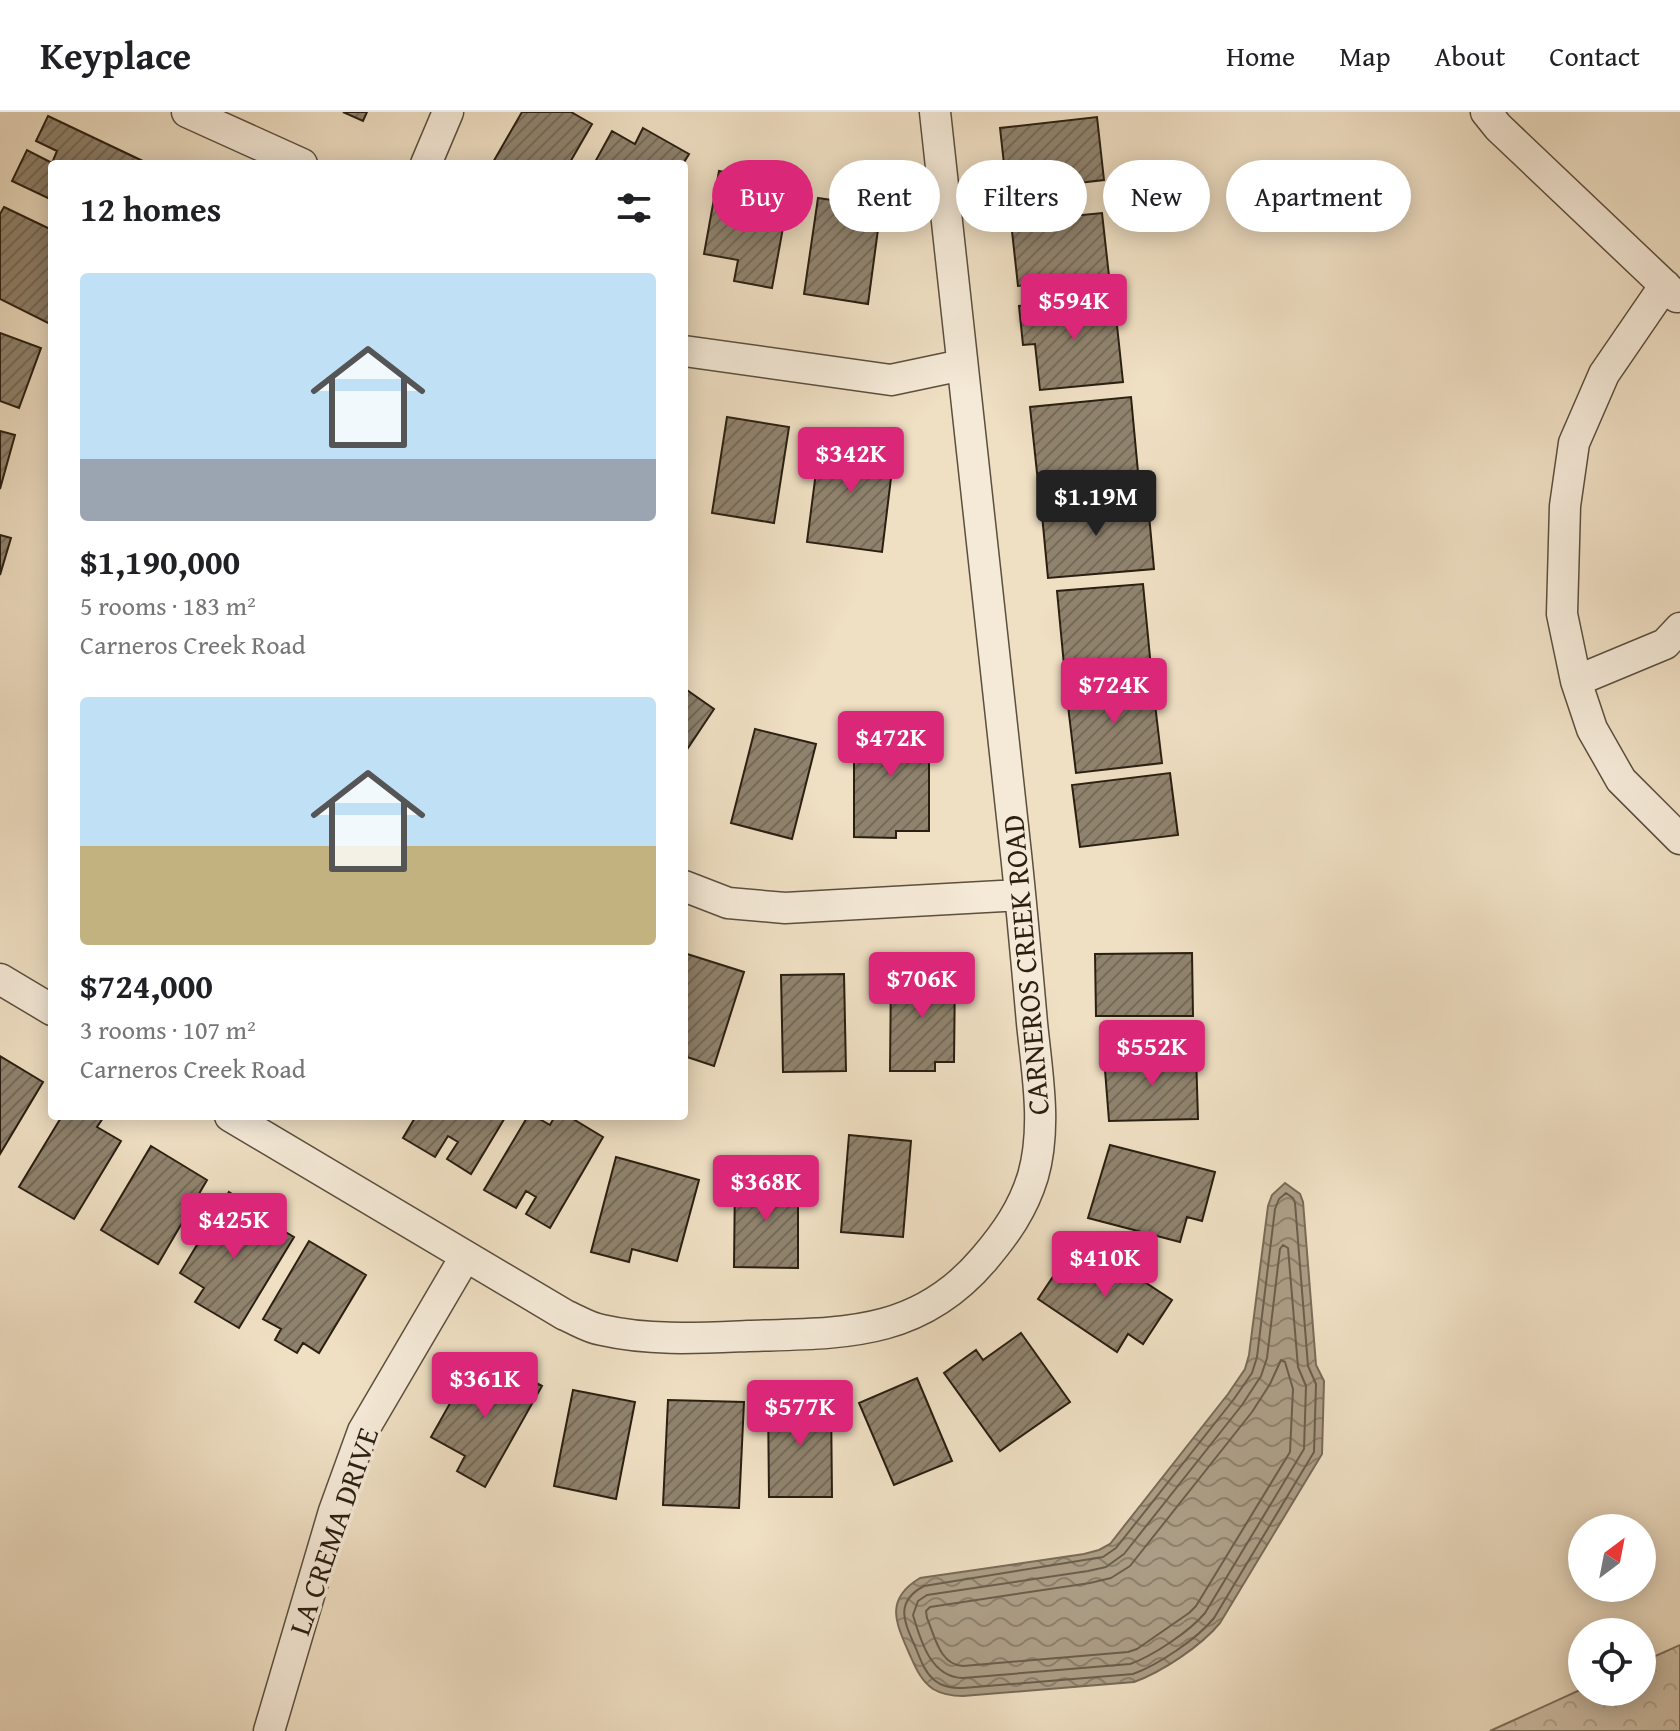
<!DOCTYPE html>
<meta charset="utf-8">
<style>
body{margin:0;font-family:"Gentium Book Plus",serif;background:#f2f2f2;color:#202124;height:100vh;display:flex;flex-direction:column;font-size:30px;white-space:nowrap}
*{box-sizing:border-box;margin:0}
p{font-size:26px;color:#757577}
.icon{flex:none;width:44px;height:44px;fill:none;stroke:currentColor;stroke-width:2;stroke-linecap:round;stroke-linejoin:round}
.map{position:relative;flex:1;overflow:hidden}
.panel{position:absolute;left:48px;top:48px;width:640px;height:960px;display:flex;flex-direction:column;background:#fff;border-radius:8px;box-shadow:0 4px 20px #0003}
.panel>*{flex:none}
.guide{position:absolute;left:712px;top:48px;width:760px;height:72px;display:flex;gap:16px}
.needle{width:52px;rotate:32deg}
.tools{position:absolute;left:1568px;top:1402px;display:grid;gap:16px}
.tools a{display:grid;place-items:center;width:88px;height:88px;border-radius:50%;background:#fff;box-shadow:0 4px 20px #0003;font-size:40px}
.price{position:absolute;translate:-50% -68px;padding:0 18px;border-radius:8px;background:#db2777;color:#fff;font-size:26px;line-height:52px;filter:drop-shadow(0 2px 4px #0008)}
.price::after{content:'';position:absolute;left:50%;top:48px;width:24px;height:18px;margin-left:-12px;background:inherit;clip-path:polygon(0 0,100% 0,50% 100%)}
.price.on{background:#222;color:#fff}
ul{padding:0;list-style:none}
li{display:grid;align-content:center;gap:16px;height:424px;padding:0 32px}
li span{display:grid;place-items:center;height:248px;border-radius:8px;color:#555}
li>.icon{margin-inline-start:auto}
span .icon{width:144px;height:144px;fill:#fffc;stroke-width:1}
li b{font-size:34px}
h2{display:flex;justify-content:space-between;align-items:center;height:96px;padding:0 32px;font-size:34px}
.pill{padding:0 28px;border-radius:36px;background:#fff;box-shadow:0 4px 20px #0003;font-size:28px;line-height:72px}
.pill.on{background:#db2777;color:#fff}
header{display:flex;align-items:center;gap:48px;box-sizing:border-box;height:112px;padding:0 40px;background:#fff;border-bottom:2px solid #e0e0e0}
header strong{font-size:38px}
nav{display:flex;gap:44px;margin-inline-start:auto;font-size:28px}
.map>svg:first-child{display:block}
</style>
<header>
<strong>Keyplace</strong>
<nav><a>Home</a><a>Map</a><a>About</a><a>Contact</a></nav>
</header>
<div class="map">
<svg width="1680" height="1619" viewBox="0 0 1680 1619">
<defs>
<pattern id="forest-crowns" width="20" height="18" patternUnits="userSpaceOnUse" patternTransform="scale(2)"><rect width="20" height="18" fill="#cebea5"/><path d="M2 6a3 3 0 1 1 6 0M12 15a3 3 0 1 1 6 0" fill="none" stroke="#b1a38d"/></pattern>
<pattern id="water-waves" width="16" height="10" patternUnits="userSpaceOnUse" patternTransform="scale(2)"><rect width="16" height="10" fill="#ac9e86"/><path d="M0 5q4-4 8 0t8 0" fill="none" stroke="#8c806c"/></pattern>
<pattern id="building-hatch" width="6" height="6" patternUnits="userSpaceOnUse" patternTransform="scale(2)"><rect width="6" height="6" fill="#90836e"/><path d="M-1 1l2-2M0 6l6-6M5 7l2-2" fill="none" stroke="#766b59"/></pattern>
</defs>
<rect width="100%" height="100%" fill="#efdfc3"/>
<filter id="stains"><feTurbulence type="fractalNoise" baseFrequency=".0025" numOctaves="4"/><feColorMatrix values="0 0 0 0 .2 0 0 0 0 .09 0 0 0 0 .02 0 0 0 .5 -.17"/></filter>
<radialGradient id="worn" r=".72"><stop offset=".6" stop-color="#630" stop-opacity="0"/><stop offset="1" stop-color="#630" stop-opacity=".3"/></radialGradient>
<path fill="url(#forest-crowns)" stroke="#7c6e5b" stroke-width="2" d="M1680 1533V1619H1490L1582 1577V1580H1642V1550Z"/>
<path fill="url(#water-waves)" stroke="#786b57" stroke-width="2" d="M1285 1071 1300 1082 1303 1090 1316 1253 1324 1269 1322 1342 1220 1511C1201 1534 1162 1560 1134 1570L963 1584C952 1584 943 1583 933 1577 920 1568 915 1554 909 1541 895 1509 885 1487 920 1466L1084 1442 1099 1438 1110 1432 1228 1282 1245 1257 1249 1243 1268 1094 1272 1083Z"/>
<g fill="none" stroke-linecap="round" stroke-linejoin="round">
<path stroke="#6b5e4c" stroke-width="2" d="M1286 1081 1293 1086 1295 1091 1308 1254 1316 1272 1314 1340 1214 1506C1197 1527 1158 1553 1133 1562L963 1576C952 1576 942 1575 933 1567 925 1560 921 1549 917 1539 906 1513 892 1491 924 1474L1103 1445 1116 1436 1234 1287 1252 1261 1257 1245 1275 1097 1279 1087Z
M1283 1133 1288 1136 1298 1255 1306 1274 1304 1337 1205 1501C1190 1519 1153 1544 1130 1552L963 1566C931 1565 921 1530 913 1503L918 1489 927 1483 1088 1459 1106 1455 1124 1442 1242 1293 1261 1264 1267 1246 1280 1137Z
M1281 1248 1285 1250 1293 1277 1290 1340 1196 1494 1189 1501 1137 1537 1128 1540 963 1554C940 1553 935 1525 927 1506L926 1499 930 1495 1090 1471 1111 1466 1130 1454 1252 1300 1270 1272Z"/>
</g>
<path fill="url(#building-hatch)" stroke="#2a1f11" stroke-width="2" d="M343 0H367L363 9Z
M522 0H571L592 12 569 52H492Z
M48 4 147 51V52H52V88L12 69 27 38 52 51 57 39 36 29Z
M1097 5 1104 68 1007 79 1000 16Z
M643 16 689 42 683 52H594L612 19 635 32Z
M719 59 791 72 772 176 734 169 738 148 704 142Z
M818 86 881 95 868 192 804 182Z
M4 95 52 118V213L0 187V102Z
M1102 101 1109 164 1018 174 1011 110Z
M1114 185 1123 270 1040 278 1035 232 1023 233 1019 194Z
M0 221 41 236 19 296 0 289Z
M1131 285 1138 360 1038 370 1030 295Z
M727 305 789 315 774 411 712 401Z
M0 319 15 323 0 377Z
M821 321 852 325 849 348 861 349 864 329 895 333 882 440 807 430Z
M1130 384 1132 405 1149 403 1154 457 1048 466 1041 392Z
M0 423 11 426 0 463Z
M1143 472 1151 556 1065 564 1057 479Z
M1152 567 1162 651 1076 661 1066 577Z
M684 576 714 597 684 642Z
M854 611 929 612V719H896V726L854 725Z
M755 617 816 632 792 727 731 711Z
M1170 661 1178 723 1080 735 1072 673Z
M684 841 744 860 714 954 684 944Z
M1192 841 1193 904H1096L1095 842Z
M891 859 955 860 954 950H935V959H890Z
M844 862 846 959 783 960 781 863Z
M1196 942 1198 1007 1109 1009 1104 945Z
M0 944 43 970 0 1042Z
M62 1004H100L103 1006 97 1015 121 1029 74 1107 19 1075Z
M416 1004H506L471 1062 447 1047 458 1030 448 1024 435 1045 403 1026Z
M528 1004H534L550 1013 555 1004H568L603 1025 550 1116 526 1102 536 1085 526 1079 516 1096 484 1078Z
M849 1023 911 1029 903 1125 841 1120Z
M1110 1033 1215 1060 1202 1109 1187 1105 1180 1130 1088 1106Z
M151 1034 207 1068 158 1152 101 1118Z
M616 1045 699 1068 677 1149 632 1137 629 1150 591 1140Z
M735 1065 798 1066V1156L734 1155Z
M229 1080 261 1100 247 1123 260 1131 272 1112 294 1125 239 1216 195 1190 204 1176 180 1161Z
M309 1129 366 1163 319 1241 303 1231 297 1241 275 1228 281 1217 263 1207Z
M1084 1130 1172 1188 1143 1232 1128 1222 1117 1240 1038 1187 1060 1154 1065 1158Z
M1021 1221 1070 1290 1000 1339 944 1261 976 1238 983 1248Z
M471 1254 497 1269 505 1254 542 1274 485 1375 457 1359 465 1344 431 1325Z
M917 1266 952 1349 894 1373 859 1291Z
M573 1278 635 1290 616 1387 554 1374Z
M831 1286 832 1385H769L768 1287Z
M668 1288 744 1290 739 1396 663 1393Z"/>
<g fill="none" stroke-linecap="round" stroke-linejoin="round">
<g stroke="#5b4f3e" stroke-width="33">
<path id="street" d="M187 0 302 52
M1486 0 1498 15 1677 185
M426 52 448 0
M1665 173 1604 262 1574 331 1565 394 1562 502 1576 569 1592 617 1621 668 1680 727
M684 239 891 268 962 253
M1576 569 1665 532 1680 516
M684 774 728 791 785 796 1020 783
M0 867 52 898
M230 1004 565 1203C577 1208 589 1216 602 1218 650 1229 700 1226 748 1224 842 1221 918 1225 984 1147 1006 1121 1023 1097 1033 1064 1047 1015 1037 961 1032 911 1027 855 1022 798 1016 742 989 494 962 247 935 0
M269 1619 334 1399 363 1319 465 1145"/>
</g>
<use href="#street" stroke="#f5ead8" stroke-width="30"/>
</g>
<g text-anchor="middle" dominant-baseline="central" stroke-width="7" stroke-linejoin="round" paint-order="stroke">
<g font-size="30" fill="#2a1f11" stroke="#f5ead8">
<text transform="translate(1025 853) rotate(-95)">CARNEROS CREEK ROAD</text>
<text transform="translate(333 1419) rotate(-71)">LA CREMA DRIVE</text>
</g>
</g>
<rect width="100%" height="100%" filter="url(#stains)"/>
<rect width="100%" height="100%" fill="url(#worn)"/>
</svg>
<div class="tools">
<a><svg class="needle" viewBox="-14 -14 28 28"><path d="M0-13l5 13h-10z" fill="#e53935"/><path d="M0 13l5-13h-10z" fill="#757577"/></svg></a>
<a><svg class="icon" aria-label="locate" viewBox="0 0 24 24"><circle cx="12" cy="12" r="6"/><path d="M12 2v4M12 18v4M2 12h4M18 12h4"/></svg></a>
</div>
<b class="price" style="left:1074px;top:230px">$594K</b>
<b class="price" style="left:851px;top:383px">$342K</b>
<b class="price on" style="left:1096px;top:426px">$1.19M</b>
<b class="price" style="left:1114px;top:614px">$724K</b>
<b class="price" style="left:891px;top:667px">$472K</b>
<b class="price" style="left:922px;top:908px">$706K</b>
<b class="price" style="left:1152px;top:976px">$552K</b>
<b class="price" style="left:766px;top:1111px">$368K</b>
<b class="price" style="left:234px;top:1149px">$425K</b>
<b class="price" style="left:1105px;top:1187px">$410K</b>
<b class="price" style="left:485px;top:1308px">$361K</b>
<b class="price" style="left:800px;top:1336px">$577K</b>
<div class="guide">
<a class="pill on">Buy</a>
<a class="pill">Rent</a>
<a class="pill">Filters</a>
<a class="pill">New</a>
<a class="pill">Apartment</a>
</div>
<section class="panel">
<h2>12 homes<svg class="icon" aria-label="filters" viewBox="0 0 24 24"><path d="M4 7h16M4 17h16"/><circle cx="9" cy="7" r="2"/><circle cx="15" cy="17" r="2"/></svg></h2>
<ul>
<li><span style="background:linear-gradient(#bfe0f5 75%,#9aa5b1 0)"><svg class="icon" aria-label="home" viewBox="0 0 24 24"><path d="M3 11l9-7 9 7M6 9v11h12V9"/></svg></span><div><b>$1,190,000</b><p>5 rooms · 183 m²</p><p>Carneros Creek Road</p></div></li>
<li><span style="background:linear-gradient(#bfe0f5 60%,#c2b280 0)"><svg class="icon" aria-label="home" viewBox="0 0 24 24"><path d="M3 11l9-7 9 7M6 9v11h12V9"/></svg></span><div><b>$724,000</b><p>3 rooms · 107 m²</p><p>Carneros Creek Road</p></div></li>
</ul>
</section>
</div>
